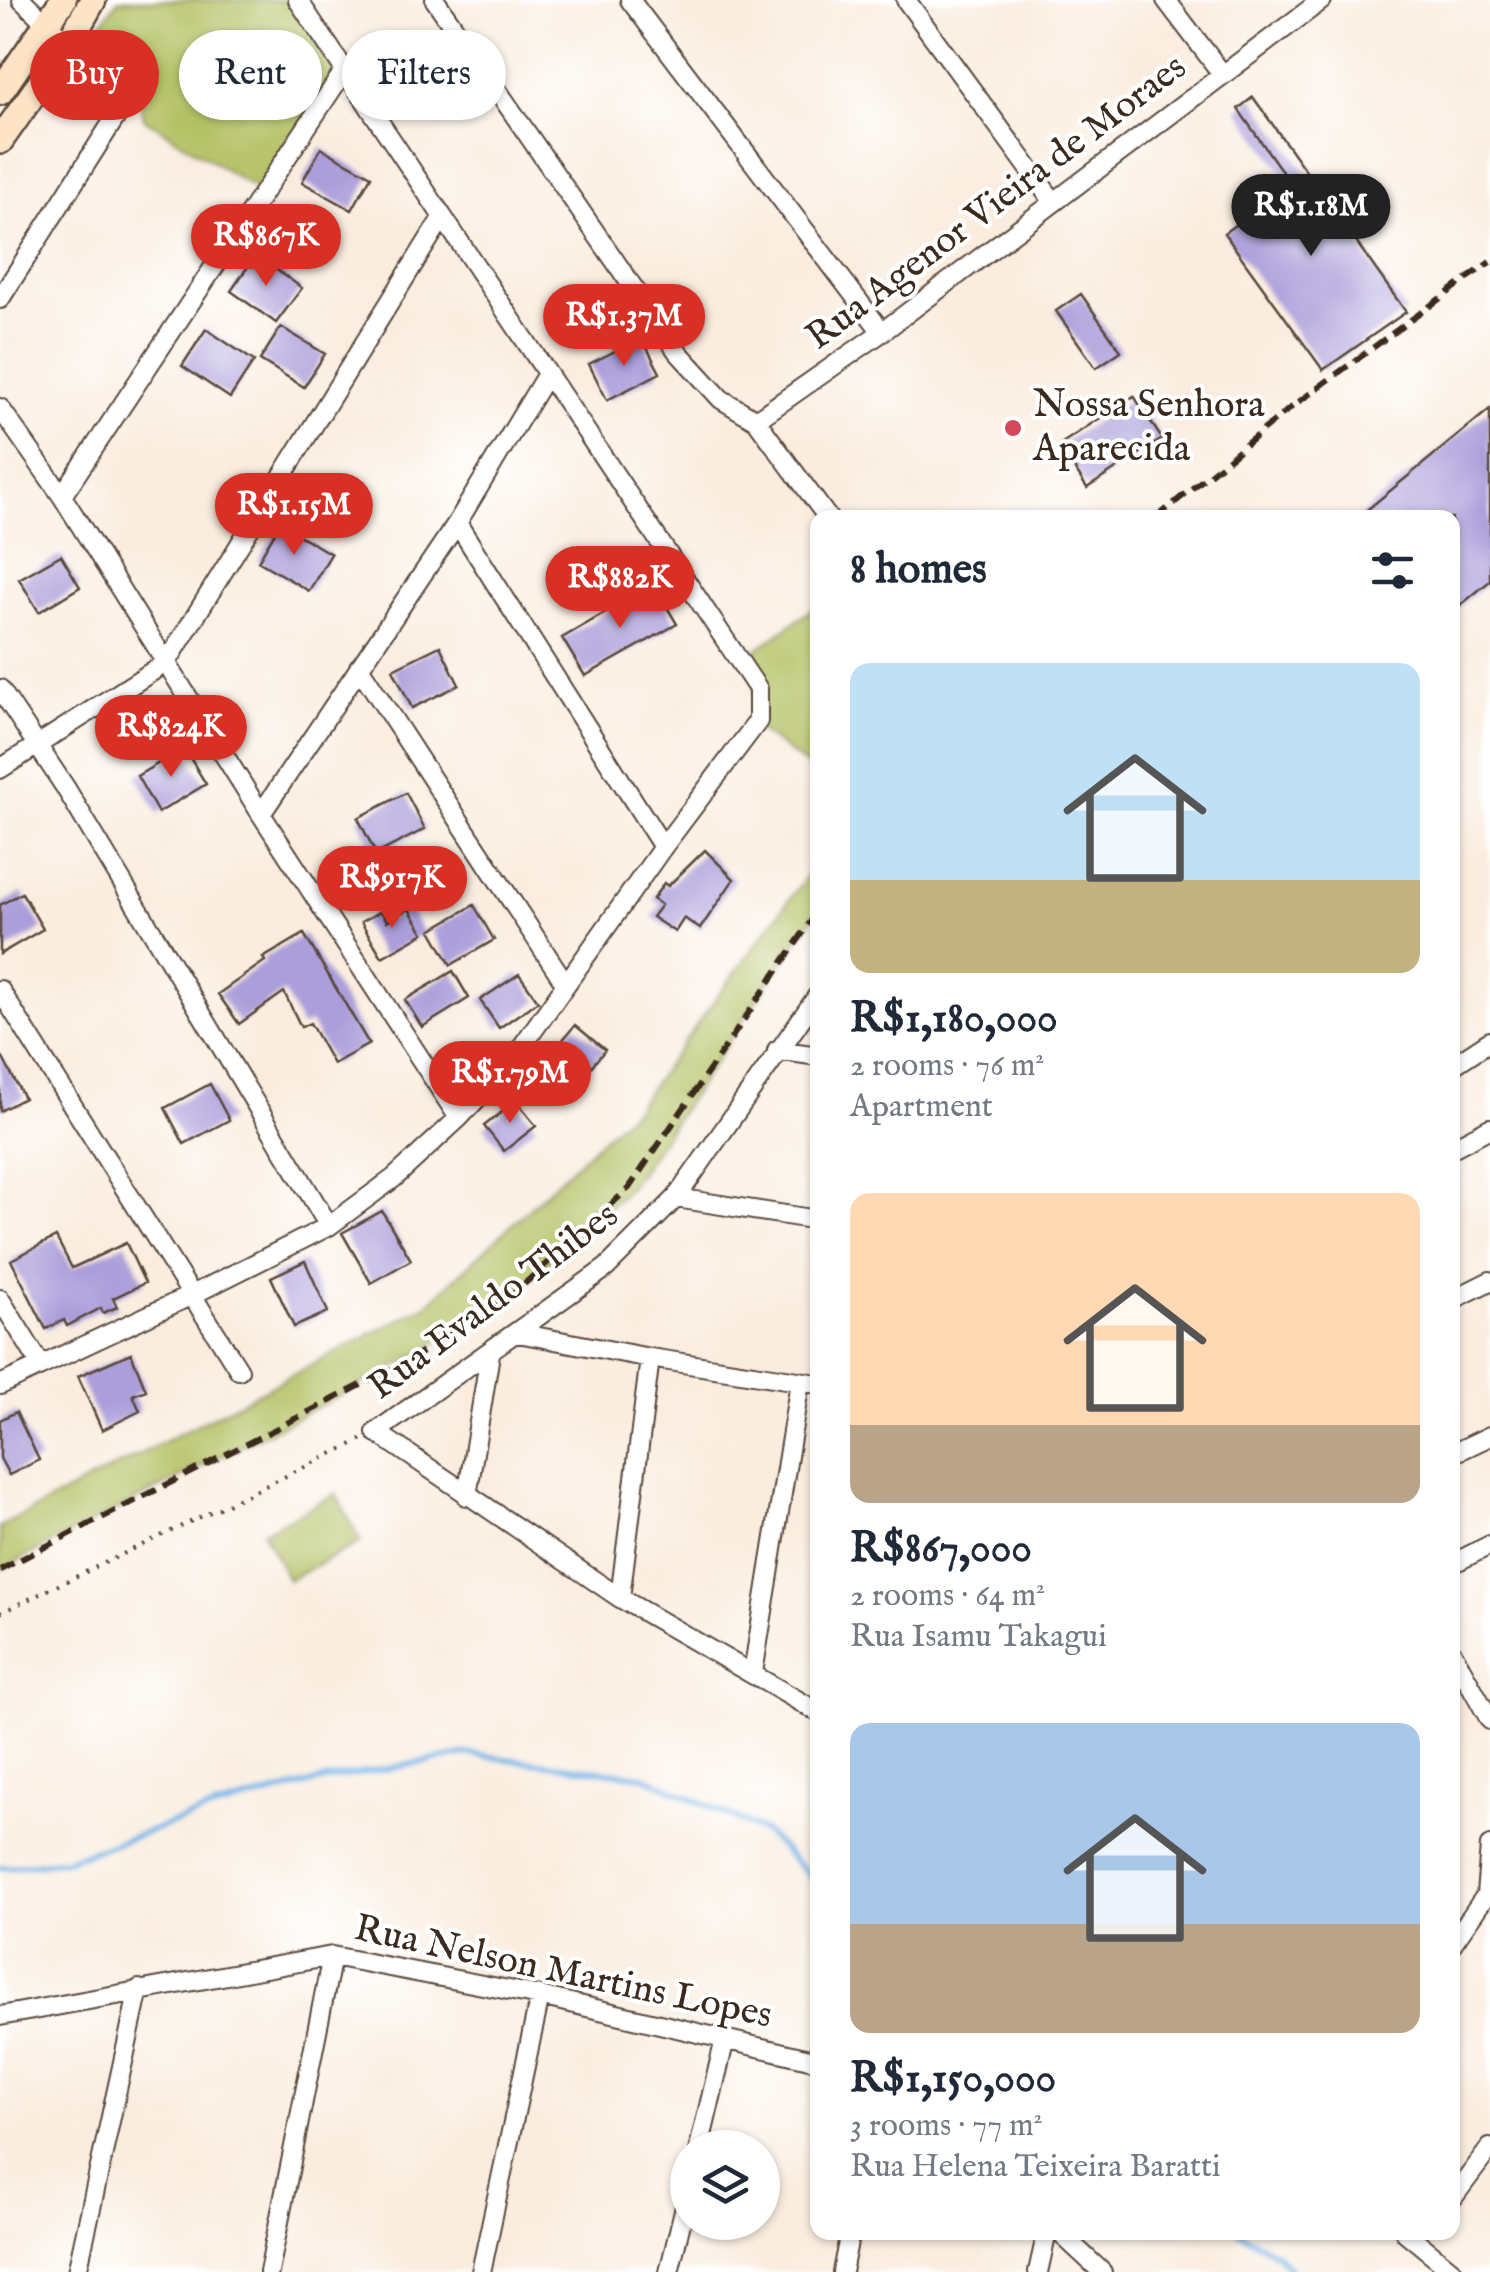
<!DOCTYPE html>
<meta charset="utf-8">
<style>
body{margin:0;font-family:"IM FELL English",serif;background:#f2f2f3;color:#1f2937;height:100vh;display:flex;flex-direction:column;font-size:38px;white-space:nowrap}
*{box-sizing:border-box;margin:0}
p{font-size:32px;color:#747a83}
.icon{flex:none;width:55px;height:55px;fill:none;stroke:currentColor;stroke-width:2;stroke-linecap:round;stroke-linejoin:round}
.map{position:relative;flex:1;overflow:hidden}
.sheet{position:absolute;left:810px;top:510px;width:650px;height:1730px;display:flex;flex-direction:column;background:#fff;border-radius:20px;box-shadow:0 2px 8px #0004}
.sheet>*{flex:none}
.banner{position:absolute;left:30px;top:30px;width:630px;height:90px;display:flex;gap:20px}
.tools{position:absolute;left:670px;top:2130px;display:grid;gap:20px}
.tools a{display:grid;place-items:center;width:110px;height:110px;border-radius:50%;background:#fff;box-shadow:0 2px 8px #0004;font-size:50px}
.price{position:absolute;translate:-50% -85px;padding:0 22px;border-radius:35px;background:#d93025;color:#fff;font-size:32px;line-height:65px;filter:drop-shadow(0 2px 5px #0008)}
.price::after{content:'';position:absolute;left:50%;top:60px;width:30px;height:22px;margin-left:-15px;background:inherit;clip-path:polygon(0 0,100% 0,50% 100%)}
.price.selected{background:#222;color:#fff}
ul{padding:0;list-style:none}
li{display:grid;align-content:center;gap:20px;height:530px;padding:0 40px}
li span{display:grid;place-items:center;height:310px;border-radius:20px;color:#555}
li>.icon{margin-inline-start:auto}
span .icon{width:180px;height:180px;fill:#fffc;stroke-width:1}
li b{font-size:42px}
h2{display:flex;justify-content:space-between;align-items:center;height:120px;padding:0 40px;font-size:42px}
.chip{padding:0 35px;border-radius:45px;background:#fff;box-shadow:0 2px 8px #0004;font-size:35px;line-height:90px}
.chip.selected{background:#d93025;color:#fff}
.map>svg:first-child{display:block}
</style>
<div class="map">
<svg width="1490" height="2272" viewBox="0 0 1490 2272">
<rect width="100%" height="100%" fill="#fff"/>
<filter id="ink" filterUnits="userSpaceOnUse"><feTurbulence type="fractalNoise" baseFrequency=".01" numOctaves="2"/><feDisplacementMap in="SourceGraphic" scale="20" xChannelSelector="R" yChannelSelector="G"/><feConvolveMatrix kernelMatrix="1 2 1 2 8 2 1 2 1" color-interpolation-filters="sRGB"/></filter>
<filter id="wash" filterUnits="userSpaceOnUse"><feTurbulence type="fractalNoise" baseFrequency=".0048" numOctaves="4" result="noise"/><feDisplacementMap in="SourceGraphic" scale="40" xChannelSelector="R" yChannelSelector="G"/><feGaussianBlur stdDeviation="2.25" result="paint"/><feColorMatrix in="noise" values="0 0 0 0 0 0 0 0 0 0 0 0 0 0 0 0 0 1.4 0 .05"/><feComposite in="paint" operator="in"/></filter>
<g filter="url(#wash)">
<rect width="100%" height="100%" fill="#faeddf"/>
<path fill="#b4c163" stroke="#787640" stroke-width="2.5" d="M118 0H298L344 71 262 193 144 118 136 85 109 91 70 68Z
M817 606V774L754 726 756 650Z
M817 862V911L629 1188 510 1297 407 1361 0 1570V1527L427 1305 636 1107Z
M336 1494 361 1542 288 1580 263 1532Z"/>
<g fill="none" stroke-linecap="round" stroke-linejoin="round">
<path stroke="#6fb1e4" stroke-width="6" d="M0 1868 66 1860 214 1809 325 1780 468 1754 643 1776 765 1832 818 1884
M1239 2232 1277 2254 1292 2272"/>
</g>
<g id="blocks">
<path fill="#ab9eda" d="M1253 97 1406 312 1323 370 1224 233 1291 184 1238 109Z
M321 148 371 176 352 210 302 182Z
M256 255 302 288 276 323 231 291Z
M1081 294 1121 351 1096 368 1056 311Z
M281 327 325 354 304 387 260 360Z
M206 329 254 361 230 398 182 366Z
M642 338 660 373 607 400 589 364Z
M1134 396 1162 439 1087 488 1059 445Z
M1490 409V581L1452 612V518H1357Z
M280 524 331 554 309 591 258 561Z
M61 555 80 587 39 612 19 579Z
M654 585 677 624 585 676 562 638Z
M440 646 459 685 412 708 393 669Z
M184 748 206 784 158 813 137 776Z
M406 793 425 829 376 854 358 818Z
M705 850 734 879 700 929 684 918 675 932 652 917 661 905 653 899 664 883 668 886Z
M22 893 43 929 0 954V905Z
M474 905 494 940 451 965 431 930Z
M409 909 424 933 382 957 361 922 381 911 387 921Z
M304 934 369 1044 333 1064 310 1023 301 1027 284 992 239 1024 218 994 265 961 263 958Z
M453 971 469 998 422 1027 405 1000Z
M519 974 538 1001 499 1028 480 1000Z
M575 1025 605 1050 577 1084 547 1059Z
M0 1053 24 1098 0 1111Z
M210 1084 229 1120 184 1144 165 1108Z
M516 1101 536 1126 504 1151 484 1126Z
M382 1211 411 1260 371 1283 342 1233Z
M56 1237 72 1268 126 1243 145 1283 113 1298 117 1307 103 1313 101 1308 67 1326 64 1320 46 1329 11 1260Z
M305 1261 328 1312 294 1327 271 1277Z
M131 1353 146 1390 133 1395 140 1411 102 1430 78 1376Z
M16 1412 39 1460 9 1475 0 1458V1420Z"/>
</g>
</g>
<g filter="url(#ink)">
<use href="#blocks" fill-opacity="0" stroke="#58473b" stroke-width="2.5"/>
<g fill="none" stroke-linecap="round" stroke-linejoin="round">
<g stroke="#58473b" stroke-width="22">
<path id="minor" d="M22 0 68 44
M435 0 677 351 721 399 756 420 828 518
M630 0 882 332
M906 0 1053 201
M1166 0 1223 75
M0 299 136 85
M0 408 62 496 261 814 459 1118
M756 420 882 332 1322 0
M62 496 344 71
M457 523 663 847
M359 667 565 983
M0 689 65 787 329 1226
M0 769 167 662 442 218
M261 814 457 523 547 374
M0 990 239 1370
M818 995 676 1198 606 1268 376 1432 620 1598 818 1712
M777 1050 818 1056
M1452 1066 1490 1041
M1452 1148 1490 1128
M676 1198 818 1220
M0 1299 41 1365
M1452 1300 1490 1281
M518 1333 650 1358 818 1384
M0 1385 194 1294 329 1226 394 1178 459 1118 511 1062 663 847 758 721V689L298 0
M1452 1454 1490 1436
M467 1496 490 1354
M1452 1564 1490 1545
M620 1598 650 1358
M1452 1652 1490 1720
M753 1673 800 1382
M1452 1944 1486 1895 1490 1846
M0 2016 332 1956 540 1996 818 2061
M699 2148 725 2039
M1452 2199 1490 2148
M1059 2232 1102 2272
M1405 2232 1454 2272
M77 2272 139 1989
M269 2272 332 1956
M481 2272 540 1996
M669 2272 688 2194
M842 2272 850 2232
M1038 2272 1047 2232"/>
</g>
<g stroke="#58473b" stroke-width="30">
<path id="secondary" d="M0 92 63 0
M0 141 68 44 93 0"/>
</g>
<path stroke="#58473b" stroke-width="4" stroke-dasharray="2.5 8" stroke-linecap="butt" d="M0 1613 363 1439"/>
<use href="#minor" stroke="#fff" stroke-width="18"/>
<use href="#secondary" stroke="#fee4c6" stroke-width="25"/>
<path stroke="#3b2a1e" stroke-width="6" stroke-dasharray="15 8" stroke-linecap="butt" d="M1156 518 1289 409 1490 262
M0 1570 408 1361 510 1297 629 1188 818 911"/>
</g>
</g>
<circle fill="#d1495b" stroke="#fff" stroke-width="4" cx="1013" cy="428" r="10"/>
<g text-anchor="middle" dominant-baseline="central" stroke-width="8" stroke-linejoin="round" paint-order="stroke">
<g font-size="38" fill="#3b2a1e" stroke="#fff">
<text transform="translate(997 203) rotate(-37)">Rua Agenor Vieira de Moraes</text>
<text transform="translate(494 1302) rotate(-37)">Rua Evaldo Thibes</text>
<text transform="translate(563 1973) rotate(12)">Rua Nelson Martins Lopes</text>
</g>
<g font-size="38" fill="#3b2a1e" stroke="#fff" text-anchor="start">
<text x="1033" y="406">Nossa Senhora<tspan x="1033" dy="44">Aparecida</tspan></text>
</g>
</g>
</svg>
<div class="tools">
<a><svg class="icon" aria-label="layers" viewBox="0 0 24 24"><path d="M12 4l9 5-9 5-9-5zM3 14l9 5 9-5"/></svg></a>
</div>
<b class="price selected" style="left:1311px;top:259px">R$1.18M</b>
<b class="price" style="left:266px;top:289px">R$867K</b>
<b class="price" style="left:624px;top:369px">R$1.37M</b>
<b class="price" style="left:294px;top:558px">R$1.15M</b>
<b class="price" style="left:620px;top:631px">R$882K</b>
<b class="price" style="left:171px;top:780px">R$824K</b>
<b class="price" style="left:392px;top:931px">R$917K</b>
<b class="price" style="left:510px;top:1126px">R$1.79M</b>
<div class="banner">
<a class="chip selected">Buy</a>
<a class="chip">Rent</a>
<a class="chip">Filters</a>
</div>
<section class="sheet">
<h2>8 homes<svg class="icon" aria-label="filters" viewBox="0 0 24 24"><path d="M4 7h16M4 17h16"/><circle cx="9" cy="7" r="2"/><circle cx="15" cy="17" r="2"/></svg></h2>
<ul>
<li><span style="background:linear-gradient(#bfe0f5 70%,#c2b280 0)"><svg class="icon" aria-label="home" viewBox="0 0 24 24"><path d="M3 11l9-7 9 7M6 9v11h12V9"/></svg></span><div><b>R$1,180,000</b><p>2 rooms · 76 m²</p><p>Apartment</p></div></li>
<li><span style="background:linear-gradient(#ffd9b3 75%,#b9a48a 0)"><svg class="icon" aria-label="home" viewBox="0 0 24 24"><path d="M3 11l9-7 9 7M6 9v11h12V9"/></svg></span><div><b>R$867,000</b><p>2 rooms · 64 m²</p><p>Rua Isamu Takagui</p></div></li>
<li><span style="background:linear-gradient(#a9c7e8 65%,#b9a48a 0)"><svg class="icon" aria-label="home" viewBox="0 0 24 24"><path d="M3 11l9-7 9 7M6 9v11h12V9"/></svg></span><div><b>R$1,150,000</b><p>3 rooms · 77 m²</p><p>Rua Helena Teixeira Baratti</p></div></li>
</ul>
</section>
</div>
